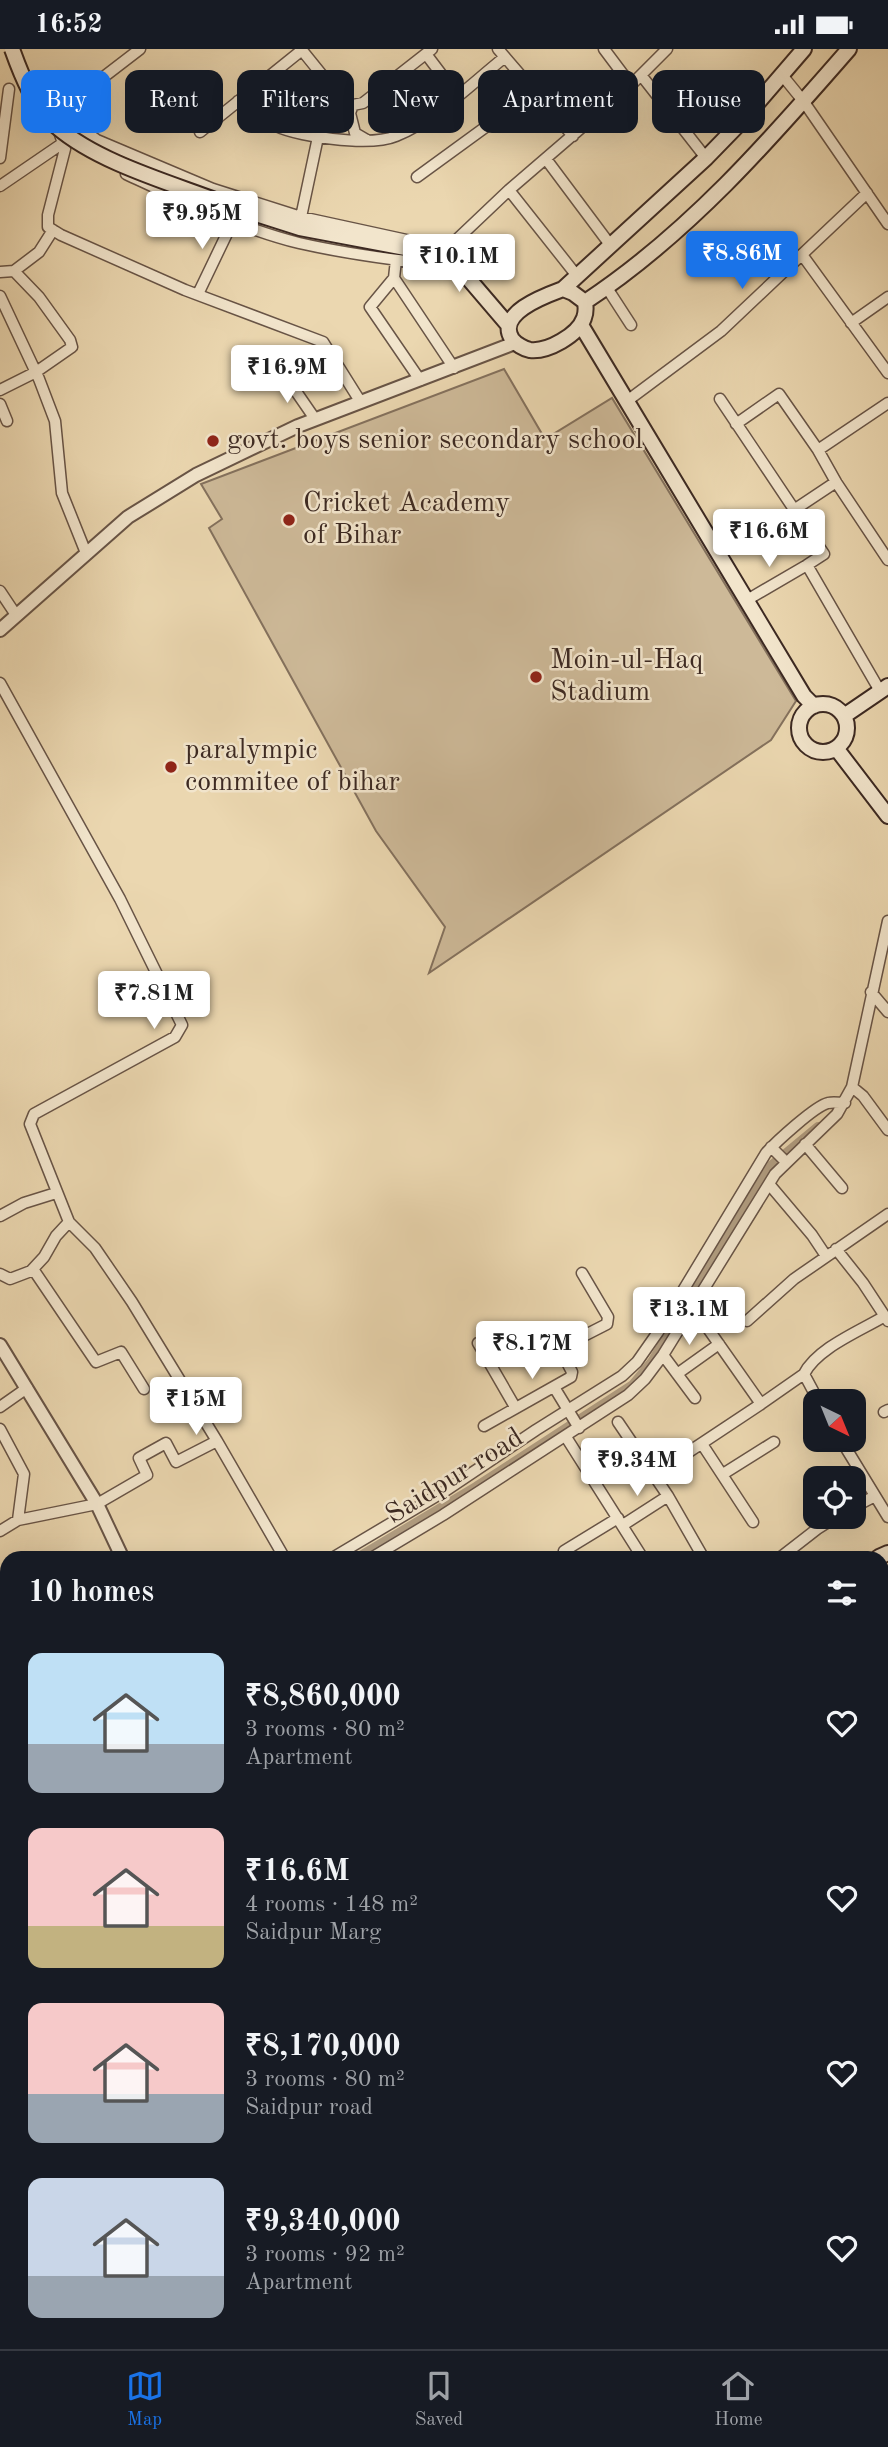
<!DOCTYPE html>
<meta charset="utf-8">
<style>
body{margin:0;font-family:"Old Standard TT",serif;background:#20242c;color:#f1f3f6;height:100vh;display:flex;flex-direction:column;font-size:26px;white-space:nowrap}
*{box-sizing:border-box;margin:0}
p{font-size:23px;color:#9ea1a6}
.icon{flex:none;width:38px;height:38px;fill:none;stroke:currentColor;stroke-width:2;stroke-linecap:round;stroke-linejoin:round}
.map{position:relative;flex:1;overflow:hidden}
.details{position:absolute;left:0px;top:1502px;width:889px;height:800px;display:flex;flex-direction:column;background:#171b24;border-radius:21px 21px 0 0;box-shadow:0 7px 28px #0002}
.details>*{flex:none}
.hud{position:absolute;left:21px;top:21px;width:847px;height:63px;display:flex;gap:14px}
.needle{width:46px;rotate:137deg}
.buttons{position:absolute;left:803px;top:1340px;display:grid;gap:14px}
.buttons a{display:grid;place-items:center;width:63px;height:63px;border-radius:14px;background:#171b24;box-shadow:0 7px 28px #0002;font-size:35px}
.price{position:absolute;translate:-50% -60px;padding:0 16px;border-radius:7px;background:#fff;color:#222;font-size:23px;line-height:46px;filter:drop-shadow(0 2px 4px #0008)}
.price::after{content:'';position:absolute;left:50%;top:42px;width:21px;height:16px;margin-left:-10px;background:inherit;clip-path:polygon(0 0,100% 0,50% 100%)}
.price.on{background:#1a73e8;color:#fff}
ul{padding:0;list-style:none}
li{display:flex;align-items:center;gap:21px;height:175px;padding:0 28px}
li span{display:grid;place-items:center;flex:none;width:196px;height:140px;border-radius:14px;color:#555}
li>.icon{margin-inline-start:auto}
span .icon{width:84px;height:84px;fill:#fffc;stroke-width:1}
li b{font-size:30px}
h2{display:flex;justify-content:space-between;align-items:center;height:84px;padding:0 28px;font-size:30px}
.pill{padding:0 24px;border-radius:14px;background:#171b24;box-shadow:0 7px 28px #0002;font-size:24px;line-height:63px}
.pill.on{background:#1a73e8;color:#fff}
.status{display:flex;justify-content:space-between;align-items:center;height:49px;padding:0 35px;background:#171b24;direction:ltr}
.status svg{height:19px;fill:currentColor}
.dock{display:flex;justify-content:space-around;align-items:center;height:98px;border-top:2px solid #363941;background:#171b24;font-size:19px;color:#9ea1a6}
.dock a{display:grid;justify-items:center;gap:4px}
.dock .on{color:#1a73e8}
.map>svg:first-child{display:block}
</style>
<div class="status"><b>16:52</b><svg viewBox="0 0 49 12"><path d="M0 12V9h3v3zM5 12V6h3v6zM10 12V3h3v9zM15 12V0h3v12zM26 1h20v11H26zM47 4h2v5h-2z"/></svg></div>
<div class="map">
<svg width="888" height="2300" viewBox="0 0 888 2300">
<rect width="100%" height="100%" fill="#ebd7b0"/>
<filter id="stains"><feTurbulence type="fractalNoise" baseFrequency=".00286" numOctaves="4"/><feColorMatrix values="0 0 0 0 .2 0 0 0 0 .09 0 0 0 0 .02 0 0 0 .5 -.17"/></filter>
<radialGradient id="worn" r=".72"><stop offset=".6" stop-color="#630" stop-opacity="0"/><stop offset="1" stop-color="#630" stop-opacity=".3"/></radialGradient>
<path fill="#cdb998" stroke="#84715d" stroke-width="2" d="M504 320 545 390 612 349 796 652 771 691 429 924 445 878 376 782 209 479 222 470 201 435Z
M888 1568V1657L882 1658V1574Z"/>
<g fill="none" stroke-linecap="round" stroke-linejoin="round">
<path stroke="#b09c80" stroke-width="10" d="M359 1508 476 1438 633 1336 652 1313 772 1116 818 1078
M0 1686 7 1682"/>
<g stroke="#685446" stroke-width="13">
<path id="minor" d="M140 0 58 63 55 71 65 100 48 166V178L61 186 185 241 323 293 360 352
M301 0 343 52 353 56 363 54 432 0
M498 0 573 87
M604 0 631 36
M426 5 457 46
M641 26 706 109
M782 26 804 53 888 175
M238 52C249 59 259 68 270 74 294 88 370 98 396 87 437 70 471 35 505 8
M353 56 350 64 355 84 367 91
M58 63 97 91 213 140 301 168 448 200
M200 83 302 1
M0 109 9 40
M546 110 611 197
M126 125C182 151 239 179 299 194 343 204 387 210 431 215L509 141 631 36 667 0
M417 128 535 42
M0 137 63 94
M509 141 577 227
M301 168 318 88
M803 207 888 324
M396 211 394 229 370 258 420 331
M14 222 39 203 53 181
M0 223 14 222 39 248 70 291 72 298 36 323 0 341
M394 229 454 319
M607 239 631 276
M198 245 233 172
M0 247 39 330 55 372 62 444 86 504
M851 274 888 248
M284 325 315 370
M720 350 824 505 807 516 880 642
M627 352 721 282 867 144
M0 355 7 372
M736 375 779 345 818 401 836 433 794 461
M818 401 888 354
M836 433 888 511
M0 542 16 566
M747 551 807 516
M0 634 120 850 182 976 175 988 34 1065 30 1075 69 1173 95 1199 132 1253 217 1392 284 1508
M871 943 888 963
M852 1038 863 1047 888 1081
M805 1095 842 1139
M771 1098 786 1113
M769 1135 812 1186 826 1207
M0 1167 24 1154 56 1144
M836 1200 863 1234 888 1272
M33 1220 96 1313 121 1303 144 1340
M0 1225 10 1230 31 1222 44 1208 56 1187 69 1173
M747 1272 794 1230 888 1165
M478 1294 515 1358
M560 1299 607 1275 608 1268 582 1224
M663 1306 695 1349
M677 1325 719 1295
M804 1325C817 1299 860 1282 885 1267
M554 1338 579 1379
M761 1355 804 1325 819 1353
M0 1358 27 1339
M884 1363 888 1361
M618 1373 668 1447 703 1508
M484 1377 571 1328 572 1323 549 1279
M0 1380 24 1425 18 1471
M566 1388 642 1508
M841 1391 888 1468
M702 1395 753 1473
M723 1425 774 1393
M654 1426 761 1355 709 1281
M854 1458 875 1447
M623 1476 668 1447
M0 1482 18 1471 97 1455 147 1426 139 1409 166 1394 176 1413 217 1392
M564 1502 618 1469
M334 1508 445 1442 536 1381 622 1327 637 1313 658 1283 766 1104C776 1093 815 1057 828 1054 833 1053 840 1054 845 1054
M373 1508 443 1466 628 1346 645 1330 663 1306 775 1125 837 1065 852 1038 888 872
M781 1508 817 1480 836 1468
M882 1680 888 1688
M0 1696 7 1692
M0 2049 7 2044
M0 2062 7 2073
M0 2263 7 2272
M26 2294 32 2300
M177 2294 180 2300
M339 2294 343 2300
M506 2294 510 2300
M670 2294 674 2300
M794 2294 796 2300
M1 2300 10 2294
M121 2300 128 2294
M291 2300 299 2294
M376 2300 385 2294"/>
</g>
<g stroke="#685446" stroke-width="16">
<path id="tertiary" d="M0 581 128 468 196 426 298 377 515 294
M0 1296 97 1455 122 1508
M0 1670 7 1666"/>
</g>
<g stroke="#3c2922" stroke-width="18">
<path id="secondary" d="M228 156 300 179 442 206 456 215 509 277
M563 240 706 109 741 73 804 0
M563 240 573 244 585 253C586 259 586 264 584 269 578 286 548 303 530 301 524 300 516 295 512 290 495 264 547 246 563 240Z
M585 253C688 185 769 92 849 0
M581 276 804 647 814 657
M799 679a24 24 0 1 1 48 0a24 24 0 1 1-48 0Z
M844 667 888 637
M836 699 888 767
M879 1508 888 1504
M882 1826 888 1813
M0 1973 7 1968"/>
</g>
<g stroke="#3c2922" stroke-width="19">
<path id="primary" d="M882 1956 888 1952
M518 2300 527 2294"/>
</g>
<use href="#minor" stroke="#f2e5cc" stroke-width="10"/>
<use href="#tertiary" stroke="#f2e5cc" stroke-width="12"/>
<use href="#secondary" stroke="#f2e5cc" stroke-width="14"/>
<use href="#primary" stroke="#ebd7b0" stroke-width="16"/>
<g stroke="#3c2922" stroke-width="18" stroke-linecap="butt">
<path id="secondary-bridge" d="M12 0C22 28 34 58 57 78 100 115 175 135 228 156"/>
</g>
<use href="#secondary-bridge" stroke="#f2e5cc" stroke-width="14"/>
</g>
<g fill="#8f2418" stroke="#f2e5cc" stroke-width="2.5">
<circle cx="213" cy="392" r="7"/>
<circle cx="289" cy="471" r="7"/>
<circle cx="536" cy="628" r="7"/>
<circle cx="171" cy="718" r="7"/>
</g>
<g text-anchor="middle" dominant-baseline="central" stroke-width="5" stroke-linejoin="round" paint-order="stroke">
<g font-size="28" fill="#3c2922" stroke="#f2e5cc" text-anchor="start">
<text x="227" y="392">govt. boys senior secondary school</text>
<text x="303" y="455">Cricket Academy<tspan x="303" dy="32">of Bihar</tspan></text>
<text x="550" y="612">Moin-ul-Haq<tspan x="550" dy="32">Stadium</tspan></text>
<text x="185" y="702">paralympic<tspan x="185" dy="32">commitee of bihar</tspan></text>
</g>
<g font-size="28" fill="#3c2922" stroke="#f2e5cc">
<text transform="translate(455 1428) rotate(-32)">Saidpur road</text>
</g>
</g>
<rect width="100%" height="100%" filter="url(#stains)"/>
<rect width="100%" height="100%" fill="url(#worn)"/>
</svg>
<div class="buttons">
<a><svg class="needle" viewBox="-14 -14 28 28"><path d="M0-13l5 13h-10z" fill="#e53935"/><path d="M0 13l5-13h-10z" fill="#9ea1a6"/></svg></a>
<a><svg class="icon" aria-label="locate" viewBox="0 0 24 24"><circle cx="12" cy="12" r="6"/><path d="M12 2v4M12 18v4M2 12h4M18 12h4"/></svg></a>
</div>
<b class="price" style="left:202px;top:202px">₹9.95M</b>
<b class="price on" style="left:742px;top:242px">₹8.86M</b>
<b class="price" style="left:459px;top:245px">₹10.1M</b>
<b class="price" style="left:287px;top:356px">₹16.9M</b>
<b class="price" style="left:769px;top:520px">₹16.6M</b>
<b class="price" style="left:154px;top:982px">₹7.81M</b>
<b class="price" style="left:689px;top:1298px">₹13.1M</b>
<b class="price" style="left:532px;top:1332px">₹8.17M</b>
<b class="price" style="left:196px;top:1388px">₹15M</b>
<b class="price" style="left:637px;top:1449px">₹9.34M</b>
<div class="hud">
<a class="pill on">Buy</a>
<a class="pill">Rent</a>
<a class="pill">Filters</a>
<a class="pill">New</a>
<a class="pill">Apartment</a>
<a class="pill">House</a>
</div>
<section class="details">
<h2>10 homes<svg class="icon" aria-label="filters" viewBox="0 0 24 24"><path d="M4 7h16M4 17h16"/><circle cx="9" cy="7" r="2"/><circle cx="15" cy="17" r="2"/></svg></h2>
<ul>
<li><span style="background:linear-gradient(#bfe0f5 65%,#9aa5b1 0)"><svg class="icon" aria-label="home" viewBox="0 0 24 24"><path d="M3 11l9-7 9 7M6 9v11h12V9"/></svg></span><div><b>₹8,860,000</b><p>3 rooms · 80 m²</p><p>Apartment</p></div><svg class="icon" aria-label="heart" viewBox="0 0 24 24"><path d="M12 20l-8-8c-3-5 5-10 8-4 3-6 11-1 8 4z"/></svg></li>
<li><span style="background:linear-gradient(#f6c9c9 70%,#c2b280 0)"><svg class="icon" aria-label="home" viewBox="0 0 24 24"><path d="M3 11l9-7 9 7M6 9v11h12V9"/></svg></span><div><b>₹16.6M</b><p>4 rooms · 148 m²</p><p>Saidpur Marg</p></div><svg class="icon" aria-label="heart" viewBox="0 0 24 24"><path d="M12 20l-8-8c-3-5 5-10 8-4 3-6 11-1 8 4z"/></svg></li>
<li><span style="background:linear-gradient(#f6c9c9 65%,#9aa5b1 0)"><svg class="icon" aria-label="home" viewBox="0 0 24 24"><path d="M3 11l9-7 9 7M6 9v11h12V9"/></svg></span><div><b>₹8,170,000</b><p>3 rooms · 80 m²</p><p>Saidpur road</p></div><svg class="icon" aria-label="heart" viewBox="0 0 24 24"><path d="M12 20l-8-8c-3-5 5-10 8-4 3-6 11-1 8 4z"/></svg></li>
<li><span style="background:linear-gradient(#c9d6e8 70%,#9aa5b1 0)"><svg class="icon" aria-label="home" viewBox="0 0 24 24"><path d="M3 11l9-7 9 7M6 9v11h12V9"/></svg></span><div><b>₹9,340,000</b><p>3 rooms · 92 m²</p><p>Apartment</p></div><svg class="icon" aria-label="heart" viewBox="0 0 24 24"><path d="M12 20l-8-8c-3-5 5-10 8-4 3-6 11-1 8 4z"/></svg></li>
</ul>
</section>
</div>
<nav class="dock">
<a class="on"><svg class="icon" aria-label="map" viewBox="0 0 24 24"><path d="M3 6l6-2 6 2 6-2v14l-6 2-6-2-6 2zM9 4v14M15 6v14"/></svg>Map</a>
<a><svg class="icon" aria-label="saved" viewBox="0 0 24 24"><path d="M7 4h10v16l-5-4-5 4z"/></svg>Saved</a>
<a><svg class="icon" aria-label="home" viewBox="0 0 24 24"><path d="M3 11l9-7 9 7M6 9v11h12V9"/></svg>Home</a>
</nav>
